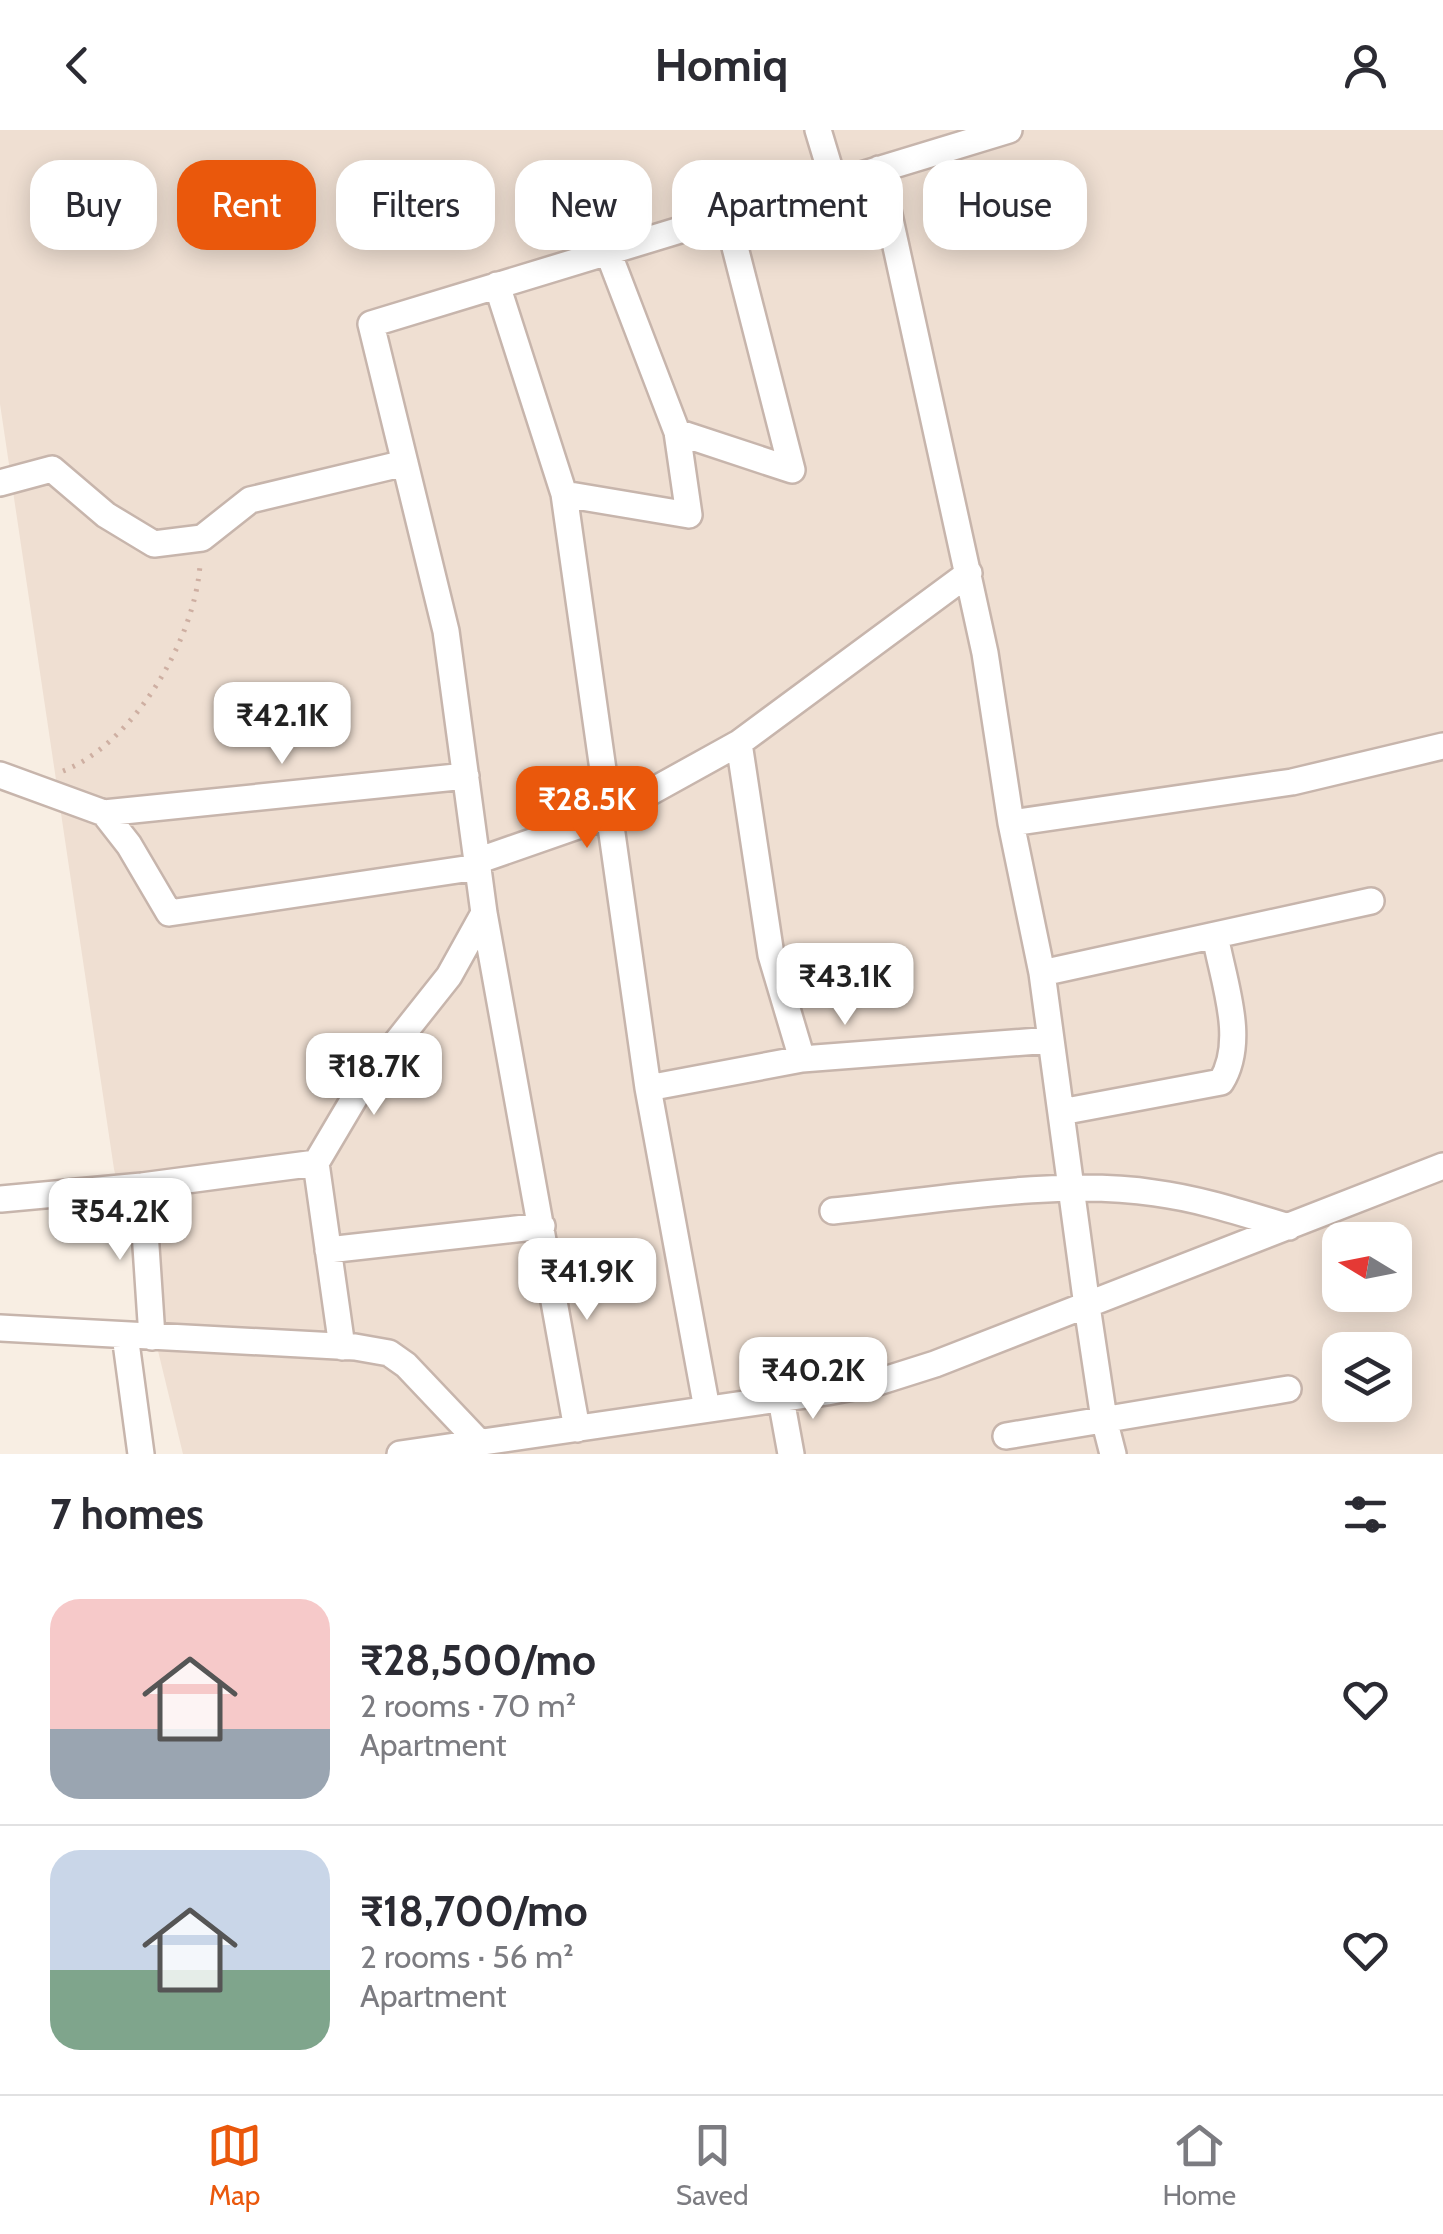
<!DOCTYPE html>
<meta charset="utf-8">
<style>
body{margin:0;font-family:Cabin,sans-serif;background:#f7f7f7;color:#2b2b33;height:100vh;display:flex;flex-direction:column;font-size:38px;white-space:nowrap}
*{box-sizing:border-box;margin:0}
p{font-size:32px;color:#7c7c81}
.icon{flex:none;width:55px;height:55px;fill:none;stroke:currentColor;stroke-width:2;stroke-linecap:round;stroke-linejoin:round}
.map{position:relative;height:1324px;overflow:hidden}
.side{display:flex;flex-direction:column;background:#fff;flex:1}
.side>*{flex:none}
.banner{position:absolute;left:30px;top:30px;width:1385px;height:90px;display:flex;gap:20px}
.needle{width:65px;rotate:280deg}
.buttons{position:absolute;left:1322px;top:1092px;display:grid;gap:20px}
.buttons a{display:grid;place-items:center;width:90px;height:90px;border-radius:20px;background:#fff;box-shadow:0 5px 25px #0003;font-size:50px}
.price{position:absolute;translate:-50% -85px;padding:0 22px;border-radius:20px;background:#fff;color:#222;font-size:32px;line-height:65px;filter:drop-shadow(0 2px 5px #0008)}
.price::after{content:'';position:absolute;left:50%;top:60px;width:30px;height:22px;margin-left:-15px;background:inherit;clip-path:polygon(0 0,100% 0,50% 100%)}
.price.selected{background:#ea580c;color:#fff}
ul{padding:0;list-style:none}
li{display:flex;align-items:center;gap:30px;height:250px;padding:0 50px}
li+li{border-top:2px solid #e1e1e2}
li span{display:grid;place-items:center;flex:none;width:280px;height:200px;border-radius:30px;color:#555}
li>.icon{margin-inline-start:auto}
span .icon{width:120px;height:120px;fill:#fffc;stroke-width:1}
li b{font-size:42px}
h2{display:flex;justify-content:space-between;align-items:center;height:120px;padding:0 50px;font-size:42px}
.chip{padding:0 35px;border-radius:30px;background:#fff;box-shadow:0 5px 25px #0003;font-size:35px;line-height:90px}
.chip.selected{background:#ea580c;color:#fff}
header{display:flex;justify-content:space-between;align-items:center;height:130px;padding:0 50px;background:#fff;font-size:45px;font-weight:700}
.dock{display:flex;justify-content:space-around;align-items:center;height:140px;border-top:2px solid #e1e1e2;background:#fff;font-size:28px;color:#7c7c81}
.dock a{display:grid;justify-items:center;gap:5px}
.dock .selected{color:#ea580c}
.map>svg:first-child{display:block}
</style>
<header><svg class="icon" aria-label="back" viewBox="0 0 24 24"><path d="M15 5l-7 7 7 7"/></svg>Homiq<svg class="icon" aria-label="person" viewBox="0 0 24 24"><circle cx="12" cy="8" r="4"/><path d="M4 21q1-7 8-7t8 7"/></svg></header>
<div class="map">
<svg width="1443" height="1324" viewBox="0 0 1443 1324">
<rect width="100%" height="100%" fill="#f8eee3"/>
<path fill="#efdfd2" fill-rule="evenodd" d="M0 0H1443V1324H183L114 1039 0 274ZM1340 1110H1395V1165H1340ZM1340 1220H1395V1275H1340Z"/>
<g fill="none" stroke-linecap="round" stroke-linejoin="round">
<g stroke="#c7b5ac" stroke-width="30">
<path id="minor" d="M818 0 834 53
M879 39 985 523 1011 693 1042 843 1087 1176 1104 1289 1113 1324
M497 155 564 364 648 958 707 1279
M677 302 792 340 727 86
M0 353 52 339 106 385 154 414 202 408 250 370 405 333
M564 364 689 385 677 302 608 122
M739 613 771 825 802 929
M0 645 104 683 129 715 169 783 478 737
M104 683 466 646
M1011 693 1292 652 1443 616
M477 731 609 685 739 613 969 443
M1042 843 1371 771
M648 958 802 929 1051 910
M1061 982 1221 952C1247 910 1223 851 1215 805
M142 1056 152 1207
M1 1069 142 1056 316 1033
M833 1081C933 1071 1056 1048 1155 1063 1201 1069 1245 1084 1289 1097
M328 1120 542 1096
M0 1198 355 1217 389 1223 406 1235 480 1313
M125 1205 141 1324
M342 1217 316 1033 361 957 449 846 484 783
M781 1269 791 1324
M577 1299 484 783 446 501 371 194 1009 0
M1006 1306 1288 1259
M400 1324 827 1262 875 1253 935 1234 1443 1036"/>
</g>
<path stroke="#ceafa2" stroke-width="5" stroke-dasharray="2.5 8" stroke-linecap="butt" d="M63 641C135 613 195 508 200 435"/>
<use href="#minor" stroke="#fff" stroke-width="25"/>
</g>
</svg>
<div class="buttons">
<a><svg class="needle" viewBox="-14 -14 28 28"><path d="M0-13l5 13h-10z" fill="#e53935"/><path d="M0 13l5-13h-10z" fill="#7c7c81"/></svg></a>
<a><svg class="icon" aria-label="layers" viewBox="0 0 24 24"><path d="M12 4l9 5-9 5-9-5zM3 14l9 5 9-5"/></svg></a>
</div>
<b class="price" style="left:282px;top:637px">₹42.1K</b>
<b class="price selected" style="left:587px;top:721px">₹28.5K</b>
<b class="price" style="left:845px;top:898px">₹43.1K</b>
<b class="price" style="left:374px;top:988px">₹18.7K</b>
<b class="price" style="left:120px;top:1133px">₹54.2K</b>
<b class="price" style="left:587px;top:1193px">₹41.9K</b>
<b class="price" style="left:813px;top:1292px">₹40.2K</b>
<div class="banner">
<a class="chip">Buy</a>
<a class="chip selected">Rent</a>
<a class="chip">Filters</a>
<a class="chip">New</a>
<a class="chip">Apartment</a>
<a class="chip">House</a>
</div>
</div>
<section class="side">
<h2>7 homes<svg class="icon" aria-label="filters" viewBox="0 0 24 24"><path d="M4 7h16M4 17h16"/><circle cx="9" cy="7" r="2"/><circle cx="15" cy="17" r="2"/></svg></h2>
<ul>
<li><span style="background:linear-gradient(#f6c9c9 65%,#9aa5b1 0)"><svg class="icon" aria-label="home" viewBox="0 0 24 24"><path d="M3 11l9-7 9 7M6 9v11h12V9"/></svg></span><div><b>₹28,500/mo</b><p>2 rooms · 70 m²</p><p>Apartment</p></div><svg class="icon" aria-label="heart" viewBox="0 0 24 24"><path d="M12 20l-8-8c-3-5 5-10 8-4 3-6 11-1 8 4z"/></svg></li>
<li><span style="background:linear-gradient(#c9d6e8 60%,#7fa58c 0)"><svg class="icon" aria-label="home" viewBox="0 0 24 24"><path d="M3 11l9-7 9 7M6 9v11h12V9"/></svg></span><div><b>₹18,700/mo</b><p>2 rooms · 56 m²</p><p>Apartment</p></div><svg class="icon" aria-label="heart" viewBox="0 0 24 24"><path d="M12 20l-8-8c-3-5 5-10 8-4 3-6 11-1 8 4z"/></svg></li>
</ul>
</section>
<nav class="dock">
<a class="selected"><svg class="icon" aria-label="map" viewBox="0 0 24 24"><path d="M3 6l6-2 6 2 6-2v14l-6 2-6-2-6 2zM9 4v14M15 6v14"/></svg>Map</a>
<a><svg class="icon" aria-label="saved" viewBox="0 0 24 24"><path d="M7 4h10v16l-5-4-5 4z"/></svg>Saved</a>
<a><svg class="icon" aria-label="home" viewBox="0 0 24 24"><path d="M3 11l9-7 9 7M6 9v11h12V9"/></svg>Home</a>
</nav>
